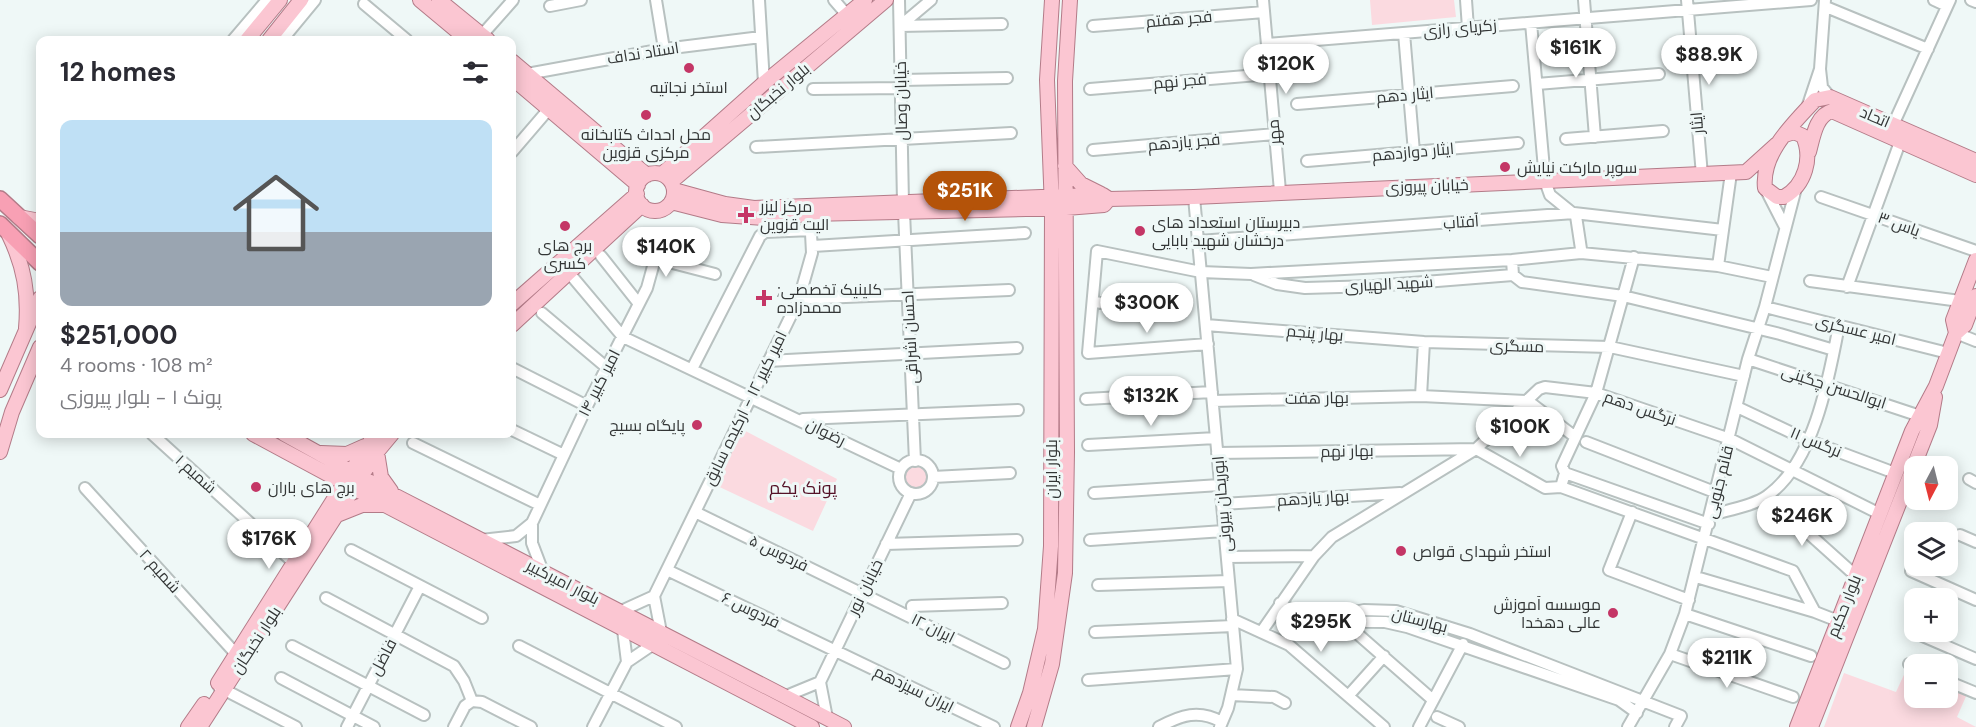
<!DOCTYPE html>
<meta charset="utf-8">
<style>
body{margin:0;font-family:"DM Sans",Cairo,sans-serif;background:#f2f2f3;color:#2b2b33;height:100vh;display:flex;flex-direction:column;font-size:22px;white-space:nowrap}
*{box-sizing:border-box;margin:0}
p{font-size:20px;color:#7c7c81}
.icon{flex:none;width:33px;height:33px;fill:none;stroke:currentColor;stroke-width:2;stroke-linecap:round;stroke-linejoin:round}
.map{position:relative;flex:1;overflow:hidden}
.details{position:absolute;left:36px;top:36px;width:480px;height:402px;display:flex;flex-direction:column;background:#fff;border-radius:12px;box-shadow:0 3px 15px #0003}
.details>*{flex:none}
.needle{width:39px;rotate:187deg}
.controls{position:absolute;left:1904px;top:456px;display:grid;gap:12px}
.controls a{display:grid;place-items:center;width:54px;height:54px;border-radius:12px;background:#fff;box-shadow:0 3px 15px #0003;font-size:30px}
.price{position:absolute;translate:-50% -51px;padding:0 14px;border-radius:21px;background:#fff;color:#222;font-size:20px;line-height:39px;filter:drop-shadow(0 2px 3px #0008)}
.price::after{content:'';position:absolute;left:50%;top:36px;width:18px;height:14px;margin-left:-9px;background:inherit;clip-path:polygon(0 0,100% 0,50% 100%)}
.price.on{background:#b45309;color:#fff}
ul{padding:0;list-style:none}
li{display:grid;align-content:center;gap:12px;height:318px;padding:0 24px}
li span{display:grid;place-items:center;height:186px;border-radius:12px;color:#555}
li>.icon{margin-inline-start:auto}
span .icon{width:108px;height:108px;fill:#fffc;stroke-width:1}
li b{font-size:26px}
h2{display:flex;justify-content:space-between;align-items:center;height:72px;padding:0 24px;font-size:26px}
.map>svg:first-child{display:block}
</style>
<div class="map">
<svg width="1976" height="727" viewBox="0 0 1976 727">
<rect width="100%" height="100%" fill="#eff8f7"/>
<path fill="#fbdae0" d="M1370 0H1454L1456 17 1372 25Z
M736 426 837 479 813 531 709 482Z
M899 477a17 17 0 1 1 34 0a17 17 0 1 1-34 0Z
M1908 666 1914 669V698H1947V684L1967 694 1957 717 1976 727H1824L1844 673 1896 692Z"/>
<g fill="none" stroke-linecap="round" stroke-linejoin="round">
<g stroke="#b8c1c0" stroke-width="14">
<path id="minor" d="M656 0 664 49
M759 0 764 83
M834 0 847 15
M899 0 903 202
M1263 0 1280 191
M1466 0 1468 28
M1584 0 1595 137
M1687 0 1702 175
M1934 0 1947 6
M1971 0 1976 2
M364 4 407 40
M550 6 581 0
M1826 7 1928 49
M1531 23 1544 169
M900 26 1002 24
M900 26 931 0
M1093 26 1264 12
M1404 33 1414 152
M482 35 513 0
M233 40 267 0
M282 40 315 0
M1267 44 1811 0
M1820 69 1825 0
M527 74 664 49 761 37
M901 80 1007 78
M1537 84 1659 74
M813 89 901 88
M1090 89 1270 74
M1297 104 1513 86
M1807 108 1820 69 1822 87 1830 97
M1893 125 1950 0
M1566 139 1663 131
M756 147 1011 133
M1093 150 1275 134
M512 152 548 110
M1307 161 1518 143
M1545 181 1550 195 1576 216 1581 249
M1766 190 1785 227
M1194 197 1237 669 1228 708 1220 727
M1821 197 1976 251
M904 212 915 461
M1199 241 1574 213 1723 230
M813 246 1025 233
M601 256 639 304
M1634 257 1596 393 1730 439 1880 514
M657 259 715 274
M1718 266 1731 173
M570 274 623 337 901 469
M1254 275 1277 284 1305 288 1374 286 1513 275 1512 260
M1513 275 1522 282 1623 296 1780 334 1834 350
M1810 281 1960 301
M1847 287 1900 142
M799 299 1009 290
M1094 302 1119 305
M1765 307 1948 353
M542 313 606 367
M1206 325 1424 342 1610 347 1744 376
M1956 333 1976 341
M1208 344 1088 353 1097 251 1201 272 1251 274 1512 260 1581 253 1718 266 1772 277
M1748 359 1920 416
M768 361 1017 348
M512 368 587 406
M692 369 760 236 765 232 812 230
M1421 396 1424 342
M1086 399 1212 392
M1213 401 1421 396 1528 401 1574 436
M1737 407 1807 440 1895 473
M803 419 1018 410
M512 430 564 455
M152 434 293 562
M1586 442 1717 493
M413 443 540 505
M1088 445 1216 438
M1217 453 1476 449 1545 488 1561 487
M899 477a17 17 0 1 1 34 0a17 17 0 1 1-34 0Z
M933 477 1010 473
M1969 479 1976 483
M85 488 236 654
M1094 493 1220 485
M1767 496 1856 576
M1222 504 1400 493
M695 512 1004 663
M1632 512 1609 570 1689 600
M1711 515C1728 510 1753 506 1767 496 1814 463 1829 378 1839 325
M1709 524 1565 473 1561 487 1793 571 1815 612
M1960 535 1976 542
M481 540 516 536 532 523
M1090 540 1224 531
M886 544 1017 540
M351 550 482 618
M1227 557 1314 556
M667 570 994 727
M1911 571 1976 600
M543 572 532 543V523L587 406 647 288 660 241
M1696 577 1815 612 1838 621
M1098 585 1229 581
M654 596 799 299 812 253 810 214
M654 596 661 632
M326 598 454 666 464 681 472 701
M1280 603 1311 621 1385 622 1407 627 1619 700 1637 713
M621 611 654 596
M1685 614 1811 656
M913 618 912 606 1002 603
M1232 619 1289 645 1384 727
M1311 621 1364 610 1396 611 1470 634 1681 716 1675 727
M1344 622 1433 700
M623 630 627 662
M1262 631 1314 556 1332 537 1476 449 1539 389 1545 387 1596 393 1562 466 1565 473
M1095 632 1233 626
M1918 634 1976 659
M292 646 424 715
M519 646 676 727
M1670 654 1793 697
M1909 664 1914 666
M281 678 374 727
M1088 680 1237 669
M1947 681 1976 693
M820 682 911 493
M820 682 827 718
M219 687 296 727
M1231 695 1274 697 1285 703
M1349 695 1384 656
M786 696 820 682
M472 701 482 702 531 727
M1437 717 1459 727
M347 727 420 586
M454 727 465 706 472 701
M593 727 627 662 652 645
M1159 727C1181 715 1199 709 1222 722
M1419 727 1463 644
M1628 727 1670 654 1685 614 1748 359 1765 307 1796 188"/>
</g>
<g stroke="#b37b88" stroke-width="16">
<path id="major" d="M420 0 468 40
M439 0 488 40
M247 40 280 0
M269 40 301 0
M512 61 647 175
M512 78 638 185
M1785 135 1794 132 1803 136C1813 158 1805 185 1784 197H1777L1765 188C1761 153 1794 123 1815 100L1830 97 1976 161
M1809 152C1813 137 1816 115 1832 111L1976 175
M1065 166 1081 184 1101 194
M636 192a19 19 0 1 1 38 0a19 19 0 1 1-38 0Z
M662 174 764 83 865 0
M671 182 886 0
M674 190 725 204 754 208 1066 196 1103 195 1109 199 1194 197 1746 172 1777 144
M671 202 722 215 764 218 810 214 1066 208 1104 205 1109 199
M19 217 40 221
M9 235C24 266 29 294 26 328
M512 304 637 194
M512 325 642 205
M1956 333 1953 320 1976 260
M0 390 40 298
M253 434 385 505 812 727
M284 434 392 494 844 727
M0 452 12 412 40 347
M377 452 381 477 391 491
M321 453 347 454 365 446
M337 515 362 505H380
M218 683 375 434
M188 727 204 704
M200 727 377 452 392 434
M1018 727 1030 693 1045 629 1051 546 1052 208 1047 80 1052 0
M1034 727 1052 664 1065 573 1067 452 1065 81 1070 0
M1797 727 1912 431 1936 386 1956 333 1965 325 1976 296
M1811 727 1930 425 1935 397"/>
</g>
<g stroke="#b37b88" stroke-width="18">
<path id="highway" d="M0 199 40 236
M0 224 40 263"/>
</g>
<use href="#minor" stroke="#fff" stroke-width="10"/>
<use href="#major" stroke="#fbc6d2" stroke-width="14"/>
<use href="#highway" stroke="#f8a0b4" stroke-width="15"/>
</g>
<g fill="#c43666" stroke="#eff8f7" stroke-width="2">
<circle cx="689" cy="68" r="6"/>
<circle cx="646" cy="115" r="6"/>
<circle cx="1505" cy="167" r="6"/>
<path d="M743 206h6v6h6v6h-6v6h-6v-6h-6v-6h6z"/>
<circle cx="565" cy="226" r="6"/>
<circle cx="1140" cy="231" r="6"/>
<path d="M761 289h6v6h6v6h-6v6h-6v-6h-6v-6h6z"/>
<circle cx="697" cy="425" r="6"/>
<circle cx="256" cy="487" r="6"/>
<circle cx="1401" cy="551" r="6"/>
<circle cx="1613" cy="613" r="6"/>
</g>
<g text-anchor="middle" dominant-baseline="central" stroke-width="6" stroke-linejoin="round" paint-order="stroke">
<g font-size="16" fill="#333636" stroke="#eff8f7">
<text transform="translate(1179 19) rotate(-5)">فجر هفتم</text>
<text transform="translate(1460 28) rotate(-5)">زکریای رازی</text>
<text transform="translate(643 53) rotate(-9)">استاد نداف</text>
<text transform="translate(1180 81) rotate(-5)">فجر نهم</text>
<text transform="translate(778 91) rotate(-40)">بلوار نخبگان</text>
<text transform="translate(1405 95) rotate(-5)">ایثار دهم</text>
<text transform="translate(901 101) rotate(-91)">خیابان وصال</text>
<text transform="translate(1875 117) rotate(23)">اتحاد</text>
<text transform="translate(1697 123) rotate(-95)">ایثار</text>
<text transform="translate(1274 132) rotate(-95)">مهر</text>
<text transform="translate(1184 142) rotate(-5)">فجر یازدهم</text>
<text transform="translate(1413 152) rotate(-5)">ایثار دوازدهم</text>
<text transform="translate(1427 186) rotate(-2)">خیابان پیروزی</text>
<text transform="translate(1461 222) rotate(-4)">آفتاب</text>
<text transform="translate(1899 224) rotate(20)">یاس ۳</text>
<text transform="translate(1389 284) rotate(-3)">شهید الهیاری</text>
<text transform="translate(1856 330) rotate(14)">امیر عسگری</text>
<text transform="translate(1315 333) rotate(5)">بهار پنجم</text>
<text transform="translate(910 337) rotate(-93)">احسان اشراقی</text>
<text transform="translate(1517 346) rotate(2)">مسگری</text>
<text transform="translate(599 383) rotate(-63)">امیر کبیر ۱۴</text>
<text transform="translate(1834 387) rotate(18)">ابوالحسن چگینی</text>
<text transform="translate(1317 398) rotate(-1)">بهار هفت</text>
<text transform="translate(745 408) rotate(-64)">امیر کبیر ۱۲ - ارکیده سابق</text>
<text transform="translate(1640 408) rotate(19)">نرگس دهم</text>
<text transform="translate(826 432) rotate(26)">رضوان</text>
<text transform="translate(1816 442) rotate(23)">نرگس ۱۱</text>
<text transform="translate(1347 451) rotate(-1)">بهار نهم</text>
<text transform="translate(1051 469) rotate(-90)">بلوار ایران</text>
<text transform="translate(196 474) rotate(42)">شمیم ۱</text>
<text transform="translate(1719 482) rotate(-76)">قائم جنوبی</text>
<text transform="translate(1313 498) rotate(-4)">بهار یازدهم</text>
<text transform="translate(1222 504) rotate(-95)">ابوریحان بیرونی</text>
<text transform="translate(779 553) rotate(26)">فردوس ۵</text>
<text transform="translate(160 571) rotate(48)">شمیم ۲</text>
<text transform="translate(563 582) rotate(27)">بلوار امیرکبیر</text>
<text transform="translate(865 587) rotate(-64)">خیابان نور</text>
<text transform="translate(1844 606) rotate(-68)">بلوار حکیم</text>
<text transform="translate(751 610) rotate(26)">فردوس ۶</text>
<text transform="translate(1420 620) rotate(15)">بهارستان</text>
<text transform="translate(933 628) rotate(26)">ایران ۱۲</text>
<text transform="translate(256 640) rotate(-57)">بلوار نخبگان</text>
<text transform="translate(383 657) rotate(-62)">فاضل</text>
<text transform="translate(914 689) rotate(26)">ایران سیزدهم</text>
</g>
<g font-size="16" fill="#333636" stroke="#eff8f7" text-anchor="start">
<text x="689" y="87" text-anchor="middle">استخر نجاتیه</text>
<text x="646" y="134" text-anchor="middle">محل احداث کتابخانه<tspan x="646" dy="18">مرکزی قزوین</tspan></text>
<text x="1517" y="167">سوپر مارکت نیایش</text>
<text x="760" y="206">مرکز لیزر<tspan x="760" dy="18">الیت قزوین</tspan></text>
<text x="1152" y="222">دبیرستان استعداد های<tspan x="1152" dy="18">درخشان شهید بابایی</tspan></text>
<text x="565" y="245" text-anchor="middle">برج های<tspan x="565" dy="18">کسری</tspan></text>
<text x="777" y="289">;کلینیک تخصصی<tspan x="777" dy="18">محمدزاده</tspan></text>
<text x="685" y="425" text-anchor="end">پایگاه بسیج</text>
<text x="268" y="487">برج های باران</text>
<text x="1413" y="551">استخر شهدای قواص</text>
<text x="1601" y="604" text-anchor="end">موسسه آموزش<tspan x="1601" dy="18">عالی دهخدا</tspan></text>
</g>
<g font-size="18" fill="#551228" stroke="#eff8f7">
<text x="803" y="488">پونک یکم</text>
</g>
</g>
</svg>
<div class="controls">
<a><svg class="needle" viewBox="-14 -14 28 28"><path d="M0-13l5 13h-10z" fill="#e53935"/><path d="M0 13l5-13h-10z" fill="#7c7c81"/></svg></a>
<a><svg class="icon" aria-label="layers" viewBox="0 0 24 24"><path d="M12 4l9 5-9 5-9-5zM3 14l9 5 9-5"/></svg></a>
<a>+</a>
<a>−</a>
</div>
<b class="price" style="left:1576px;top:79px">$161K</b>
<b class="price" style="left:1709px;top:86px">$88.9K</b>
<b class="price" style="left:1286px;top:95px">$120K</b>
<b class="price on" style="left:965px;top:222px">$251K</b>
<b class="price" style="left:666px;top:278px">$140K</b>
<b class="price" style="left:1147px;top:334px">$300K</b>
<b class="price" style="left:1151px;top:427px">$132K</b>
<b class="price" style="left:1520px;top:458px">$100K</b>
<b class="price" style="left:1802px;top:547px">$246K</b>
<b class="price" style="left:269px;top:570px">$176K</b>
<b class="price" style="left:1321px;top:653px">$295K</b>
<b class="price" style="left:1727px;top:689px">$211K</b>
<section class="details">
<h2>12 homes<svg class="icon" aria-label="filters" viewBox="0 0 24 24"><path d="M4 7h16M4 17h16"/><circle cx="9" cy="7" r="2"/><circle cx="15" cy="17" r="2"/></svg></h2>
<ul>
<li><span style="background:linear-gradient(#bfe0f5 60%,#9aa5b1 0)"><svg class="icon" aria-label="home" viewBox="0 0 24 24"><path d="M3 11l9-7 9 7M6 9v11h12V9"/></svg></span><div><b>$251,000</b><p>4 rooms · 108 m²</p><p>پونک ۱ - بلوار پیروزی</p></div></li>
</ul>
</section>
</div>
